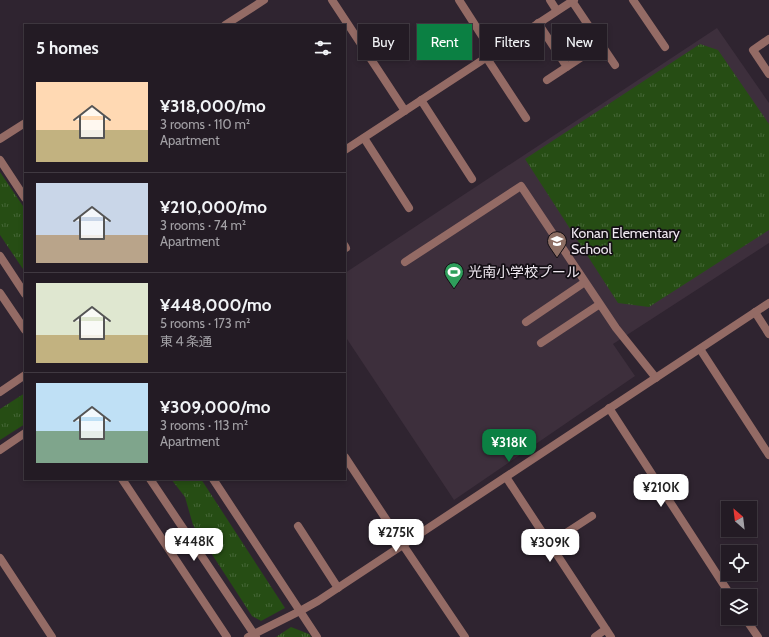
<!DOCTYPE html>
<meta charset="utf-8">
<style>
body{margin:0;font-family:Cabin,"Noto Sans JP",sans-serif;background:#2f2831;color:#f1f3f6;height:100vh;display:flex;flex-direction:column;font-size:15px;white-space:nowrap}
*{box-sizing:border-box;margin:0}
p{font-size:13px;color:#a3a1a6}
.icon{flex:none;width:22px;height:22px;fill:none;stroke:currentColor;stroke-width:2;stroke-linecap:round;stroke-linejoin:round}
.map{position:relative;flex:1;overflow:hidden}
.details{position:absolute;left:24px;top:24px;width:322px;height:456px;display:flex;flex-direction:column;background:#231b24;border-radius:0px;box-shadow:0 2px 6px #0003,0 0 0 1px #403941}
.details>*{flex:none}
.top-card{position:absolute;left:358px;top:24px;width:351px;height:36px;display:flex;gap:8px}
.needle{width:26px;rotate:332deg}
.fabs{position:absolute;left:721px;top:501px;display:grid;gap:8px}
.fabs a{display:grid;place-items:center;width:36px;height:36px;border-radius:0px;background:#231b24;box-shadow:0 2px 6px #0003,0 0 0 1px #403941;font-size:20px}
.price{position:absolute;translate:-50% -34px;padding:0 9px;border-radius:8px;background:#fff;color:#222;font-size:13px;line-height:26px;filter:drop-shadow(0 1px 2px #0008)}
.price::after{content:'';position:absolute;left:50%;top:24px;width:12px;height:9px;margin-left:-6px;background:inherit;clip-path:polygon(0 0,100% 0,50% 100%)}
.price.selected{background:#0b8043;color:#fff}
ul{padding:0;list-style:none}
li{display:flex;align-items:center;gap:12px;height:100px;padding:0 12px}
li+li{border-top:1px solid #403941}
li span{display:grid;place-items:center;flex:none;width:112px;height:80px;border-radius:0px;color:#555}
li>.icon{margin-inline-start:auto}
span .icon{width:48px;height:48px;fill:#fffc;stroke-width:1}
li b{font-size:17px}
h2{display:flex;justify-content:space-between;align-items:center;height:48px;padding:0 12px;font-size:17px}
.pill{padding:0 14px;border-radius:0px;background:#231b24;box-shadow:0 2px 6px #0003,0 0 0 1px #403941;font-size:14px;line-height:36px}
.pill.selected{background:#0b8043;color:#fff}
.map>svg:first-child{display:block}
</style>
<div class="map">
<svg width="769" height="637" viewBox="0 0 769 637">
<defs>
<pattern id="grass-tufts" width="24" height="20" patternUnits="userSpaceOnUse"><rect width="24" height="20" fill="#264d14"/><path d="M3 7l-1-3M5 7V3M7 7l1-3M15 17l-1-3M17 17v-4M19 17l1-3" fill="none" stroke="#466737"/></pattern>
</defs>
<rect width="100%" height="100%" fill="#2f2430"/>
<path fill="#3d2f3c" d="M717 28 769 103V243L613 344 635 376 454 500 345 336V273Z"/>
<path fill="url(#grass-tufts)" d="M700 44 718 50 769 124V230L649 307 618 303 525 159Z
M0 172 25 209V272L0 235Z
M25 393V424L0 440V409Z
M171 479H201L285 608 261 621 252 616 193 525 185 497Z
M291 627 309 634 311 637H276Z"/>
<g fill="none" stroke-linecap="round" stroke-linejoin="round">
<path stroke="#946b65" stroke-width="8" d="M633 0 665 47
M572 1 615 65
M538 23 567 67
M486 57 526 118
M547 80 588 53
M421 100 472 179
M364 138 409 208
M0 139 25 123
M345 246 346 248
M405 262 521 186 616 328 656 378
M755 312 769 334
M526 322 585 282
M541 343 600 304
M298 526 338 588
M549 544 592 516"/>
<path stroke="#946b65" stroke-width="8" d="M332 0 405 111
M459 0 493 53
M550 0 557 11
M225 25 264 0
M769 39 753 50 769 74
M345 150 574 0
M0 160 25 198
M700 349 769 455
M609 408 731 596
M345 457 403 545 465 637
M506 477 611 637
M213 479 317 637
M0 558 52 637
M745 618 758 637
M595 637 606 629"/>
<path stroke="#946b65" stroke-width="8" d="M0 256 25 294
M0 293 25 330
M0 392 25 375
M0 450 25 433
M122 479 227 637
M150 479 256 637
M248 637 300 611 318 601 769 303"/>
</g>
<defs>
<g id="school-pin" transform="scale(1)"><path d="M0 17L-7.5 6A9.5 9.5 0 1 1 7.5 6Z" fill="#8d6e63" stroke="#140f15"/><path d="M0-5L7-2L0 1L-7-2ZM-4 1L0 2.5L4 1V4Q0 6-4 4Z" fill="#fff"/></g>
<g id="stadium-pin" transform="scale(1)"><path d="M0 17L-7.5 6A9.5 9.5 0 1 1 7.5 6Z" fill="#2e9e5b" stroke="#140f15"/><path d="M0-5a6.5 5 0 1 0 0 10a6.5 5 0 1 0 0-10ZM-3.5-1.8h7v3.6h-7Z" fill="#fff"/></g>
</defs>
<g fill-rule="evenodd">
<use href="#school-pin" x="557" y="241"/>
<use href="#stadium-pin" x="454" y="272"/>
</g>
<g text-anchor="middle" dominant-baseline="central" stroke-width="3.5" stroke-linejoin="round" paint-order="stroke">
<g font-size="14" fill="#f1eaf2" stroke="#140f15" text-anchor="start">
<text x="571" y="233">Konan Elementary<tspan x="571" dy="16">School</tspan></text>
<text x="468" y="272">光南小学校プール</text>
</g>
</g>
</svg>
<div class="fabs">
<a><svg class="needle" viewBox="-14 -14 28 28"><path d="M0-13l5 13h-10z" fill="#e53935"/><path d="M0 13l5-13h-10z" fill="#a3a1a6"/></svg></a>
<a><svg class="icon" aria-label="locate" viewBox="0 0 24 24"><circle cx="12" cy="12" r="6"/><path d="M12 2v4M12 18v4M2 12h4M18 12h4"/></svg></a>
<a><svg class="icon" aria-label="layers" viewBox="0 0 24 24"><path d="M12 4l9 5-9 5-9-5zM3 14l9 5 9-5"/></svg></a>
</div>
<b class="price selected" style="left:509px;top:463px">¥318K</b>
<b class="price" style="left:661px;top:508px">¥210K</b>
<b class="price" style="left:396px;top:553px">¥275K</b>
<b class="price" style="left:194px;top:562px">¥448K</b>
<b class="price" style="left:550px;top:563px">¥309K</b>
<div class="top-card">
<a class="pill">Buy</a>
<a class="pill selected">Rent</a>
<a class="pill">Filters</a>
<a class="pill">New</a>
</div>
<section class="details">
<h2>5 homes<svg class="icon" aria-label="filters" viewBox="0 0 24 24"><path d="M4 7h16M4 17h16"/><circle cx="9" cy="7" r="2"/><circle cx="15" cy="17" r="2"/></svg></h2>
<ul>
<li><span style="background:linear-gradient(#ffd9b3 60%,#c2b280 0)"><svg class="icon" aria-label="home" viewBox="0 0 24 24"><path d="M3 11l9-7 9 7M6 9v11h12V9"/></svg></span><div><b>¥318,000/mo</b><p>3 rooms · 110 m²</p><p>Apartment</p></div></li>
<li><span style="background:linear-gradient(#c9d6e8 65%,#b9a48a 0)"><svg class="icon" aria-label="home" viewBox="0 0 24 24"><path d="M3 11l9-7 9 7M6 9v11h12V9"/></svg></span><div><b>¥210,000/mo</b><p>3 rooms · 74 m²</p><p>Apartment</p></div></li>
<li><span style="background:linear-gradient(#dfe7d0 65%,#c2b280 0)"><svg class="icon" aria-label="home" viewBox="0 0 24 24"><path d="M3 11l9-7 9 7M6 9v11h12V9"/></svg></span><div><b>¥448,000/mo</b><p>5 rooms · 173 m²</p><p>東４条通</p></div></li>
<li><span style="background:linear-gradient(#bfe0f5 60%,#7fa58c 0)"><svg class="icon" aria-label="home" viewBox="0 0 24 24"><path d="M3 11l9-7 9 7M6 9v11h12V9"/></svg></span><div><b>¥309,000/mo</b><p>3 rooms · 113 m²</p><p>Apartment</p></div></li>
</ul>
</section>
</div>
